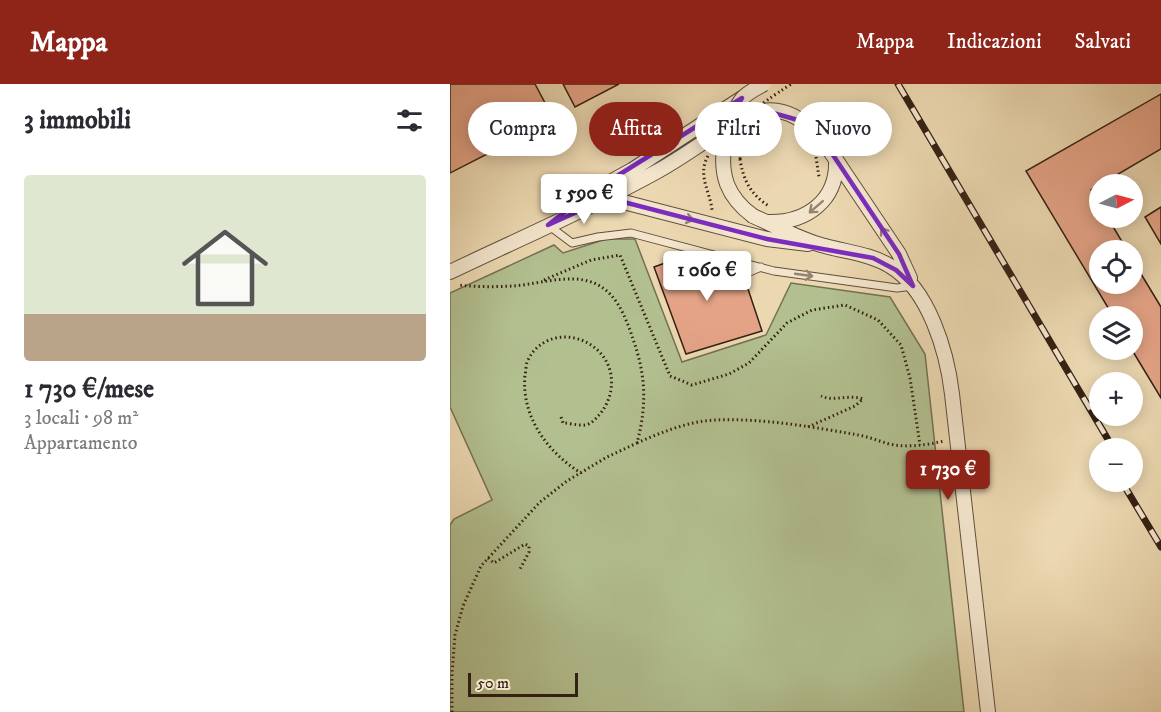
<!DOCTYPE html>
<html lang="it">
<meta charset="utf-8">
<style>
body{margin:0;font-family:"IM FELL DW Pica",serif;background:#f7f7f7;color:#2b2b33;height:100vh;display:flex;flex-direction:column;font-size:22px;white-space:nowrap}
*{box-sizing:border-box;margin:0}
p{font-size:20px;color:#7c7c81}
.icon{flex:none;width:33px;height:33px;fill:none;stroke:currentColor;stroke-width:2;stroke-linecap:round;stroke-linejoin:round}
.map{position:relative;flex:1;overflow:hidden}
.drawer{display:flex;flex-direction:column;background:#fff;width:450px}
.drawer>*{flex:none}
.banner{position:absolute;left:18px;top:18px;width:570px;height:54px;display:flex;gap:12px}
.needle{width:39px;rotate:84deg}
.fabs{position:absolute;left:639px;top:90px;display:grid;gap:12px}
.fabs a{display:grid;place-items:center;width:54px;height:54px;border-radius:50%;background:#fff;box-shadow:0 3px 15px #0003;font-size:30px}
.scale{position:absolute;left:18px;bottom:15px;width:110px;box-sizing:border-box;padding-left:6px;border:3px solid #352114;border-top:0;font-size:16px;line-height:21px;white-space:nowrap;color:#352114;-webkit-text-stroke:4px #f2e5cc;paint-order:stroke}
.price{position:absolute;translate:-50% -51px;padding:0 14px;border-radius:6px;background:#fff;color:#222;font-size:20px;line-height:39px;filter:drop-shadow(0 2px 3px #0008)}
.price::after{content:'';position:absolute;left:50%;top:36px;width:18px;height:14px;margin-left:-9px;background:inherit;clip-path:polygon(0 0,100% 0,50% 100%)}
.price.active{background:#8f2418;color:#fff}
ul{padding:0;list-style:none}
li{display:grid;align-content:center;gap:12px;height:318px;padding:0 24px}
li+li{border-top:2px solid #e1e1e2}
li span{display:grid;place-items:center;height:186px;border-radius:6px;color:#555}
li>.icon{margin-inline-start:auto}
span .icon{width:108px;height:108px;fill:#fffc;stroke-width:1}
li b{font-size:26px}
h2{display:flex;justify-content:space-between;align-items:center;height:72px;padding:0 24px;font-size:26px}
.chip{padding:0 21px;border-radius:27px;background:#fff;box-shadow:0 3px 15px #0003;font-size:21px;line-height:54px}
.chip.active{background:#8f2418;color:#fff}
header{display:flex;align-items:center;gap:36px;box-sizing:border-box;height:84px;padding:0 30px;background:#8f2418;color:#fff}
header strong{font-size:28px}
nav{display:flex;gap:33px;margin-inline-start:auto;font-size:21px}
main{display:flex;flex:1;min-height:0}
.map>svg:first-child{display:block}
</style>
<header>
<strong>Mappa</strong>
<nav><a>Mappa</a><a>Indicazioni</a><a>Salvati</a></nav>
</header>
<main>
<section class="drawer">
<h2>3 immobili<svg class="icon" aria-label="filters" viewBox="0 0 24 24"><path d="M4 7h16M4 17h16"/><circle cx="9" cy="7" r="2"/><circle cx="15" cy="17" r="2"/></svg></h2>
<ul>
<li><span style="background:linear-gradient(#dfe7d0 75%,#b9a48a 0)"><svg class="icon" aria-label="home" viewBox="0 0 24 24"><path d="M3 11l9-7 9 7M6 9v11h12V9"/></svg></span><div><b>1 730 €/mese</b><p>3 locali · 98 m²</p><p>Appartamento</p></div></li>
</ul>
</section>
<div class="map">
<svg width="711" height="628" viewBox="0 0 711 628">
<rect width="100%" height="100%" fill="#ebd7b0"/>
<filter id="stains"><feTurbulence type="fractalNoise" baseFrequency=".00333" numOctaves="4"/><feColorMatrix values="0 0 0 0 .2 0 0 0 0 .09 0 0 0 0 .02 0 0 0 .5 -.17"/></filter>
<radialGradient id="worn" r=".72"><stop offset=".6" stop-color="#630" stop-opacity="0"/><stop offset="1" stop-color="#630" stop-opacity=".3"/></radialGradient>
<path fill="#b2bf8f" stroke="#747052" stroke-width="1.5" d="M156 155H185L232 278 316 251 341 199 440 213 475 270 514 628H0V441L4 435 42 416 0 323V209L104 161 113 169Z"/>
<path fill="#e4a386" stroke="#352114" stroke-width="1.5" d="M0 0H85L104 36 0 89Z
M113 0H169L125 23Z
M711 10V65L641 106 650 120V134H658L677 166H650V200H682V175L711 223V314L682 266V232H663L576 87Z
M711 123V160L695 133Z
M237 171 288 183 290 186 288 193 290 196H295L312 247 236 270 204 183Z"/>
<g fill="none" stroke-linecap="round" stroke-linejoin="round">
<g stroke="#624e3b" stroke-width="9">
<path id="lane" d="M98 141 122 159 148 153 181 149 324 187 447 204 463 202
M293 191 311 183"/>
</g>
<g stroke="#624e3b" stroke-width="16">
<path id="street" d="M158 114 317 155 358 160
M118 126 135 112 182 86 292 14
M303 132C326 142 350 156 375 162 396 168 421 170 440 182 479 205 497 268 502 310L538 628
M318 138C357 139 388 116 386 75
M0 188C69 155 139 125 206 88 236 72 262 50 292 36 299 33 306 29 313 27 336 23 355 37 370 52L449 170 460 194"/>
</g>
<path stroke="#352114" stroke-width="3" stroke-dasharray="1.5 3" stroke-linecap="butt" d="M258 72C247 91 260 107 262 126
M366 73 369 93
M290 75C293 96 301 111 319 122
M94 196 141 176 170 171 220 292 242 301 279 290 299 279 337 239 362 226 395 221 428 236 451 261 460 294 470 361
M111 333 113 339C120 339 129 342 136 341 143 339 146 334 150 330 164 313 166 288 152 271 132 246 91 246 77 278 76 281 76 287 75 291 71 332 97 368 131 389
M358 343 405 322 413 315C398 310 384 318 371 312
M187 359C212 348 239 337 266 336 311 334 364 343 408 351 419 353 429 357 439 360 458 364 476 361 494 357
M38 474 44 479 75 460 79 462V468L70 485
M2 628V590L5 551 13 522 31 482 90 418 117 397 157 373 187 359C197 321 196 292 183 255 178 240 171 221 160 210 134 183 95 200 63 202 45 203 26 203 8 201"/>
<use href="#lane" stroke="#f2e5cc" stroke-width="7"/>
<use href="#street" stroke="#f2e5cc" stroke-width="14"/>
<g stroke="#352114" stroke-width="7">
<path id="rail" d="M448 0 663 364
M672 398 711 463"/>
</g>
<use href="#rail" stroke="#f2e5cc" stroke-width="4.5" stroke-dasharray="14" stroke-linecap="butt"/>
<g stroke="#624e3b" stroke-width="16" stroke-linecap="butt">
<path id="street-bridge" d="M303 132C292 124 282 113 277 100 268 75 276 37 291 16 296 9 307 4 314 0"/>
</g>
<path stroke="#352114" stroke-width="3" stroke-dasharray="1.5 3" stroke-linecap="butt" d="M290 75C295 26 303 26 341 0"/>
<use href="#street-bridge" stroke="#f2e5cc" stroke-width="14"/>
</g>
<defs><path id="oneway-shaft" d="M-6 0H5M1.5-3L5.5 0L1.5 3" fill="none" stroke-width="1.6" stroke-linecap="round" stroke-linejoin="round" transform="scale(1.5)"/></defs>
<g stroke="#948370">
<use href="#oneway-shaft" transform="translate(366 123) rotate(139)"/>
<use href="#oneway-shaft" transform="translate(235 134) rotate(14)"/>
<use href="#oneway-shaft" transform="translate(436 151) rotate(-124)"/>
<use href="#oneway-shaft" transform="translate(354 191) rotate(8)"/>
</g>
<path fill="none" stroke="#7b2cbf" stroke-width="4.5" stroke-linejoin="round" d="M292 14 276 44 316 27 355 38 375 59 449 170 463 202 446 186 423 174 317 155 158 114 98 141 135 112Z"/>
<rect width="100%" height="100%" filter="url(#stains)"/>
<rect width="100%" height="100%" fill="url(#worn)"/>
</svg>
<div class="fabs">
<a><svg class="needle" viewBox="-14 -14 28 28"><path d="M0-13l5 13h-10z" fill="#e53935"/><path d="M0 13l5-13h-10z" fill="#7c7c81"/></svg></a>
<a><svg class="icon" aria-label="locate" viewBox="0 0 24 24"><circle cx="12" cy="12" r="6"/><path d="M12 2v4M12 18v4M2 12h4M18 12h4"/></svg></a>
<a><svg class="icon" aria-label="layers" viewBox="0 0 24 24"><path d="M12 4l9 5-9 5-9-5zM3 14l9 5 9-5"/></svg></a>
<a>+</a>
<a>−</a>
</div>
<div class="scale">50 m</div>
<b class="price" style="left:134px;top:141px">1 590 €</b>
<b class="price" style="left:257px;top:218px">1 060 €</b>
<b class="price active" style="left:498px;top:417px">1 730 €</b>
<div class="banner">
<a class="chip">Compra</a>
<a class="chip active">Affitta</a>
<a class="chip">Filtri</a>
<a class="chip">Nuovo</a>
</div>
</div>
</main>
